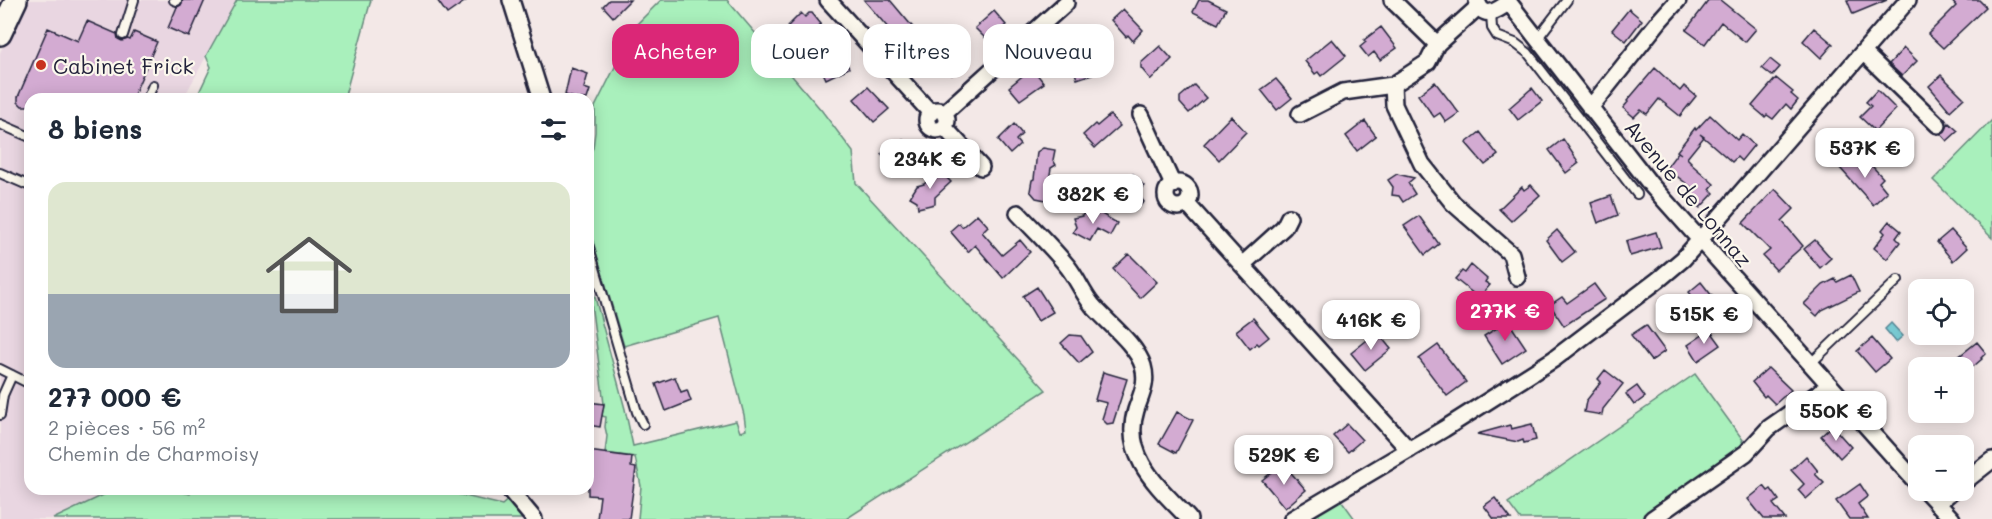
<!DOCTYPE html>
<html lang="fr">
<meta charset="utf-8">
<style>
body{margin:0;font-family:Mali,sans-serif;background:#f2f2f3;color:#1f2937;height:100vh;display:flex;flex-direction:column;font-size:22px;white-space:nowrap}
*{box-sizing:border-box;margin:0}
p{font-size:20px;color:#747a83}
.icon{flex:none;width:33px;height:33px;fill:none;stroke:currentColor;stroke-width:2;stroke-linecap:round;stroke-linejoin:round}
.map{position:relative;flex:1;overflow:hidden}
.sheet{position:absolute;left:24px;top:93px;width:570px;height:402px;display:flex;flex-direction:column;background:#fff;border-radius:18px;box-shadow:0 3px 15px #0003}
.sheet>*{flex:none}
.top-card{position:absolute;left:612px;top:24px;width:570px;height:54px;display:flex;gap:12px}
.controls{position:absolute;left:1908px;top:279px;display:grid;gap:12px}
.controls a{display:grid;place-items:center;width:66px;height:66px;border-radius:12px;background:#fff;box-shadow:0 3px 15px #0003;font-size:30px}
.price{position:absolute;translate:-50% -51px;padding:0 14px;border-radius:12px;background:#fff;color:#222;font-size:20px;line-height:39px;filter:drop-shadow(0 2px 3px #0008)}
.price::after{content:'';position:absolute;left:50%;top:36px;width:18px;height:14px;margin-left:-9px;background:inherit;clip-path:polygon(0 0,100% 0,50% 100%)}
.price.current{background:#db2777;color:#fff}
ul{padding:0;list-style:none}
li{display:grid;align-content:center;gap:12px;height:318px;padding:0 24px}
li span{display:grid;place-items:center;height:186px;border-radius:18px;color:#555}
li>.icon{margin-inline-start:auto}
span .icon{width:108px;height:108px;fill:#fffc;stroke-width:1}
li b{font-size:26px}
h2{display:flex;justify-content:space-between;align-items:center;height:72px;padding:0 24px;font-size:26px}
.tag{padding:0 21px;border-radius:18px;background:#fff;box-shadow:0 3px 15px #0003;font-size:21px;line-height:54px}
.tag.current{background:#db2777;color:#fff}
.map>svg:first-child{display:block}
</style>
<div class="map">
<svg width="1992" height="519" viewBox="0 0 1992 519">
<rect width="100%" height="100%" fill="#f3e8e7"/>
<filter id="ink" filterUnits="userSpaceOnUse"><feTurbulence type="fractalNoise" baseFrequency=".0167" numOctaves="2"/><feDisplacementMap in="SourceGraphic" scale="12" xChannelSelector="R" yChannelSelector="G"/><feConvolveMatrix kernelMatrix="1 2 1 2 8 2 1 2 1" color-interpolation-filters="sRGB"/></filter>
<g filter="url(#ink)">
<path fill="#e9d6e1" d="M24 0H237L183 99H30V489H116L53 519H0V53Z"/>
<path fill="#a9f0bc" stroke="#66897c" stroke-width="1.5" d="M237 0H371L344 99H196L211 67 206 56Z
M661 0H727L822 111 853 152 856 183 1046 390 846 519H638L641 486 635 457 605 453 607 436 605 427 606 417 602 416 604 404 591 303 588 302V271L625 409 633 446 736 421 740 432 746 430 744 415 719 318 624 346 588 225V157L593 148 595 132V107L636 25Z
M1992 120V238L1933 180Z
M1695 374 1743 440 1742 441 1745 446 1642 519H1520L1508 503Z
M116 489H170L190 494 193 489H436L502 505 513 495 534 519H53Z
M1339 497 1355 519H1311L1307 514Z"/>
<path fill="#79cad2" stroke="#568796" stroke-width="1.5" d="M1891 323 1903 336 1896 342 1885 329Z"/>
<path fill="#d3abd2" stroke="#22223b" stroke-width="1.5" d="M183 0H205L189 37 168 28 177 7 181 5Z
M437 0H467L447 14Z
M609 0H630L613 17 603 6Z
M864 0H890L916 31 902 44Z
M1199 0H1208L1226 9 1218 24 1193 12Z
M1709 0H1720L1756 29 1745 42 1721 22 1705 44 1686 30Z
M1847 0H1887L1853 14Z
M1951 0H1979L1986 7 1943 48 1928 34 1956 6Z
M1123 9 1143 30 1133 41 1128 35 1126 37 1111 20Z
M1629 9 1642 20 1626 41 1612 30Z
M994 11 1006 25 991 37 985 38 975 28Z
M801 13 805 17 809 13H812L821 24 802 42 788 26Z
M87 21 117 34 118 39 122 41 128 39 130 40 134 32 157 42 132 99H30V104L27 106H22L18 102V97L48 28 78 41Z
M1381 27 1397 48 1380 60 1374 52 1368 57 1360 47 1366 42 1364 40Z
M1814 28 1833 44 1821 58 1803 41Z
M1332 39 1346 56 1321 76 1318 72 1315 74 1305 61Z
M950 43 967 62 952 75 935 57Z
M1160 46 1172 59 1151 80 1141 68V63Z
M1089 48 1098 72 1077 79 1072 63H1074L1071 54Z
M1904 48 1917 61 1902 76 1889 64Z
M841 52 849 68 826 79 818 62Z
M1770 59 1780 67 1772 76 1762 68Z
M571 68 588 74 584 88 590 90 587 99H578L565 95Z
M1032 68 1044 83 1020 100 1009 87Z
M1655 68 1680 91 1684 86 1696 96 1680 116 1659 99 1647 114 1641 110 1634 117 1623 108 1628 102 1627 101Z
M1941 75 1964 98 1950 111 1929 86Z
M1776 78 1793 92 1791 94 1798 100 1791 109 1786 104 1773 119 1767 115 1765 117 1752 106Z
M1276 79 1292 98 1277 110 1261 90Z
M1435 82 1459 113 1446 122 1440 113 1434 117 1418 95Z
M1194 85 1206 98 1189 113 1180 103V97Z
M868 87 889 109 874 122 854 99Z
M1532 88 1542 101 1518 120 1509 108Z
M1877 90 1896 109 1875 131 1860 117 1871 106 1866 102Z
M1110 115 1120 126 1095 148 1083 135 1095 124 1097 126Z
M1710 115 1737 140 1742 134 1754 145 1741 161 1737 157 1732 162 1700 134 1704 137 1687 158 1691 162 1690 163 1714 184 1710 189 1714 193 1700 208 1688 198 1695 190 1666 168 1678 152 1681 154 1677 151 1695 128 1696 130Z
M1231 116 1246 132 1219 160 1204 144Z
M1365 121 1376 136 1357 151 1346 136Z
M1949 123 1958 131 1947 141 1941 134 1945 131Z
M1014 124 1022 134 1016 140 1020 145 1010 154 998 140Z
M1480 132 1498 155 1485 165 1466 143Z
M1563 139 1579 163 1566 173 1549 150Z
M903 140 912 154 892 168 881 154Z
M1043 148 1055 150 1053 160 1056 165 1051 168 1049 181 1052 186 1048 189 1046 200 1036 198 1030 191 1032 180 1034 179 1037 152Z
M1863 156 1883 178 1879 182 1887 192 1873 205 1840 168 1853 157 1857 161Z
M939 170 951 182 935 197V204L918 208 917 201 910 197 917 186 924 184Z
M1133 174 1144 186 1136 192 1144 202 1134 211 1114 188Z
M1397 174 1414 178 1408 183 1415 194 1403 202 1399 196 1392 195 1393 187 1388 180Z
M1531 185 1540 195 1511 221 1499 209 1522 187 1524 190Z
M1775 189 1794 209 1782 221 1803 246 1776 270 1763 256 1770 250 1743 223Z
M1611 196 1618 215 1598 223 1591 203Z
M1086 210 1093 214 1095 210 1117 223 1110 236 1097 229 1090 241 1073 232 1076 227 1073 218 1082 216Z
M977 214 988 226 982 232 1002 255 1020 240 1030 252 1003 278 975 245 968 252 950 231 959 223 962 227Z
M1419 216 1439 244 1425 255 1404 226Z
M1889 221 1901 231 1896 238 1900 242 1887 259 1874 248 1885 233 1882 230Z
M1557 230 1575 252 1562 262 1546 240Z
M1951 230 1967 248 1953 261 1937 242Z
M1656 232 1661 247 1630 256 1626 241Z
M1815 240 1831 258 1820 268 1804 249Z
M1129 254 1157 282 1140 298 1113 269Z
M1471 265 1487 279 1485 282 1490 285 1479 298 1455 279 1462 271 1465 273Z
M1851 275 1859 292 1822 310 1817 316 1804 304 1823 285 1835 279 1837 282Z
M1701 282 1716 301 1704 311 1689 292Z
M1594 284 1605 299 1564 326 1550 305 1562 297 1567 303Z
M1037 287 1053 312 1038 321 1023 296Z
M1253 318 1269 337 1259 345 1257 343 1250 349 1236 331Z
M1508 321 1526 348 1502 364 1484 336Z
M1646 325 1665 351 1651 361 1631 335Z
M1710 330 1721 345 1698 361 1688 345Z
M1377 332 1391 349 1365 370 1351 353Z
M1070 335 1081 336 1092 352 1079 363 1061 343Z
M1872 338 1890 359 1875 372 1857 351Z
M1977 342 1986 353 1981 358 1982 359 1967 372 1957 358Z
M1438 345 1466 382 1447 396 1419 359Z
M1768 368 1791 390 1775 404 1766 395 1764 397 1752 382Z
M1605 370 1623 384 1603 409 1602 415 1584 412 1586 401 1601 382 1598 379Z
M1103 372 1127 379 1113 423 1107 424 1102 419 1107 403 1095 400Z
M675 377 681 392 687 390 691 401 666 411 656 384Z
M1637 386 1645 397 1634 405 1626 394Z
M588 402 604 404 600 427 588 425Z
M1177 412 1193 420 1176 453 1159 444Z
M1347 424 1362 440 1348 452 1333 436Z
M1532 424 1536 440 1524 443 1523 440 1518 442 1477 434 1510 425 1511 429Z
M1832 426 1851 447 1840 458 1821 436Z
M588 451 632 457 631 467 636 468 629 519H597L600 496 588 495Z
M1806 456 1818 471 1815 474 1824 483 1806 499 1798 490 1804 484 1791 470Z
M1286 467 1306 490 1285 508 1262 480 1277 468Z
M1860 484 1868 496 1858 504 1868 519H1849L1836 501Z
M1764 486 1768 491 1771 489 1779 500 1773 504 1785 519H1764L1748 499Z
M1495 498 1511 519H1494L1484 506Z"/>
<g fill="none" stroke-linecap="round" stroke-linejoin="round">
<g stroke="#22223b" stroke-width="12">
<path id="lane" d="M174 0 177 1
M1491 13 1492 28 1497 36 1515 43 1528 53 1637 194
M123 35 134 0
M1537 39 1567 0
M147 99 153 85
M0 124 30 137
M0 173 30 186
M588 244 637 412 643 424
M1810 364 1898 280
M0 369 30 384
M0 415 3 395 12 375"/>
</g>
<g stroke="#22223b" stroke-width="20">
<path id="street" d="M511 0 542 99
M828 0 931 113
M1392 0 1437 44
M1477 0C1483 21 1497 11 1509 2
M1507 0 1651 185 1918 484
M1479 6 1437 44 1428 62 1393 85 1394 105 1422 164 1453 203 1511 254 1517 277
M1863 52 1938 125
M1590 108 1660 20 1678 0
M927 120a10 10 0 1 1 20 0a10 10 0 1 1-20 0Z
M944 113 1066 3
M1300 114 1343 92 1393 85
M1141 115 1173 185
M944 127 981 167
M1166 195a12 12 0 1 1 24 0a12 12 0 1 1-24 0Z
M1187 204 1409 450
M1018 213C1035 231 1053 248 1068 267 1078 280 1083 294 1093 306 1108 323 1136 344 1143 366 1148 383 1141 395 1136 410 1121 457 1161 489 1189 519
M1242 265 1284 227 1289 217
M1964 482 1992 460
M509 489 534 519
M1925 490 1952 519
M1937 504 1953 490
M1292 519 1444 429 1554 359 1658 280 1683 259 1699 241 1908 0
M1652 519 1746 453 1769 428 1830 385"/>
</g>
<g stroke="#22223b" stroke-width="26">
<path id="secondary" d="M0 34 16 0"/>
</g>
<use href="#lane" stroke="#fbf7ec" stroke-width="8"/>
<use href="#street" stroke="#fbf7ec" stroke-width="15"/>
<use href="#secondary" stroke="#fbf7ec" stroke-width="21"/>
</g>
</g>
<circle fill="#c8321e" stroke="#fbf7ec" stroke-width="2" cx="41" cy="65" r="6"/>
<g text-anchor="middle" dominant-baseline="central" stroke-width="4.5" stroke-linejoin="round" paint-order="stroke">
<g font-size="21" fill="#22223b" stroke="#fbf7ec" text-anchor="start">
<text x="53" y="65">Cabinet Frick</text>
</g>
<g font-size="21" fill="#22223b" stroke="#fbf7ec">
<text transform="translate(1689 193) rotate(50)">Avenue de Lonnaz</text>
</g>
</g>
</svg>
<div class="controls">
<a><svg class="icon" aria-label="locate" viewBox="0 0 24 24"><circle cx="12" cy="12" r="6"/><path d="M12 2v4M12 18v4M2 12h4M18 12h4"/></svg></a>
<a>+</a>
<a>−</a>
</div>
<b class="price" style="left:1865px;top:179px">537K €</b>
<b class="price" style="left:930px;top:190px">234K €</b>
<b class="price" style="left:1093px;top:225px">382K €</b>
<b class="price current" style="left:1505px;top:342px">277K €</b>
<b class="price" style="left:1704px;top:345px">515K €</b>
<b class="price" style="left:1371px;top:351px">416K €</b>
<b class="price" style="left:1836px;top:442px">550K €</b>
<b class="price" style="left:1284px;top:486px">529K €</b>
<div class="top-card">
<a class="tag current">Acheter</a>
<a class="tag">Louer</a>
<a class="tag">Filtres</a>
<a class="tag">Nouveau</a>
</div>
<section class="sheet">
<h2>8 biens<svg class="icon" aria-label="filters" viewBox="0 0 24 24"><path d="M4 7h16M4 17h16"/><circle cx="9" cy="7" r="2"/><circle cx="15" cy="17" r="2"/></svg></h2>
<ul>
<li><span style="background:linear-gradient(#dfe7d0 60%,#9aa5b1 0)"><svg class="icon" aria-label="home" viewBox="0 0 24 24"><path d="M3 11l9-7 9 7M6 9v11h12V9"/></svg></span><div><b>277 000 €</b><p>2 pièces · 56 m²</p><p>Chemin de Charmoisy</p></div></li>
</ul>
</section>
</div>
